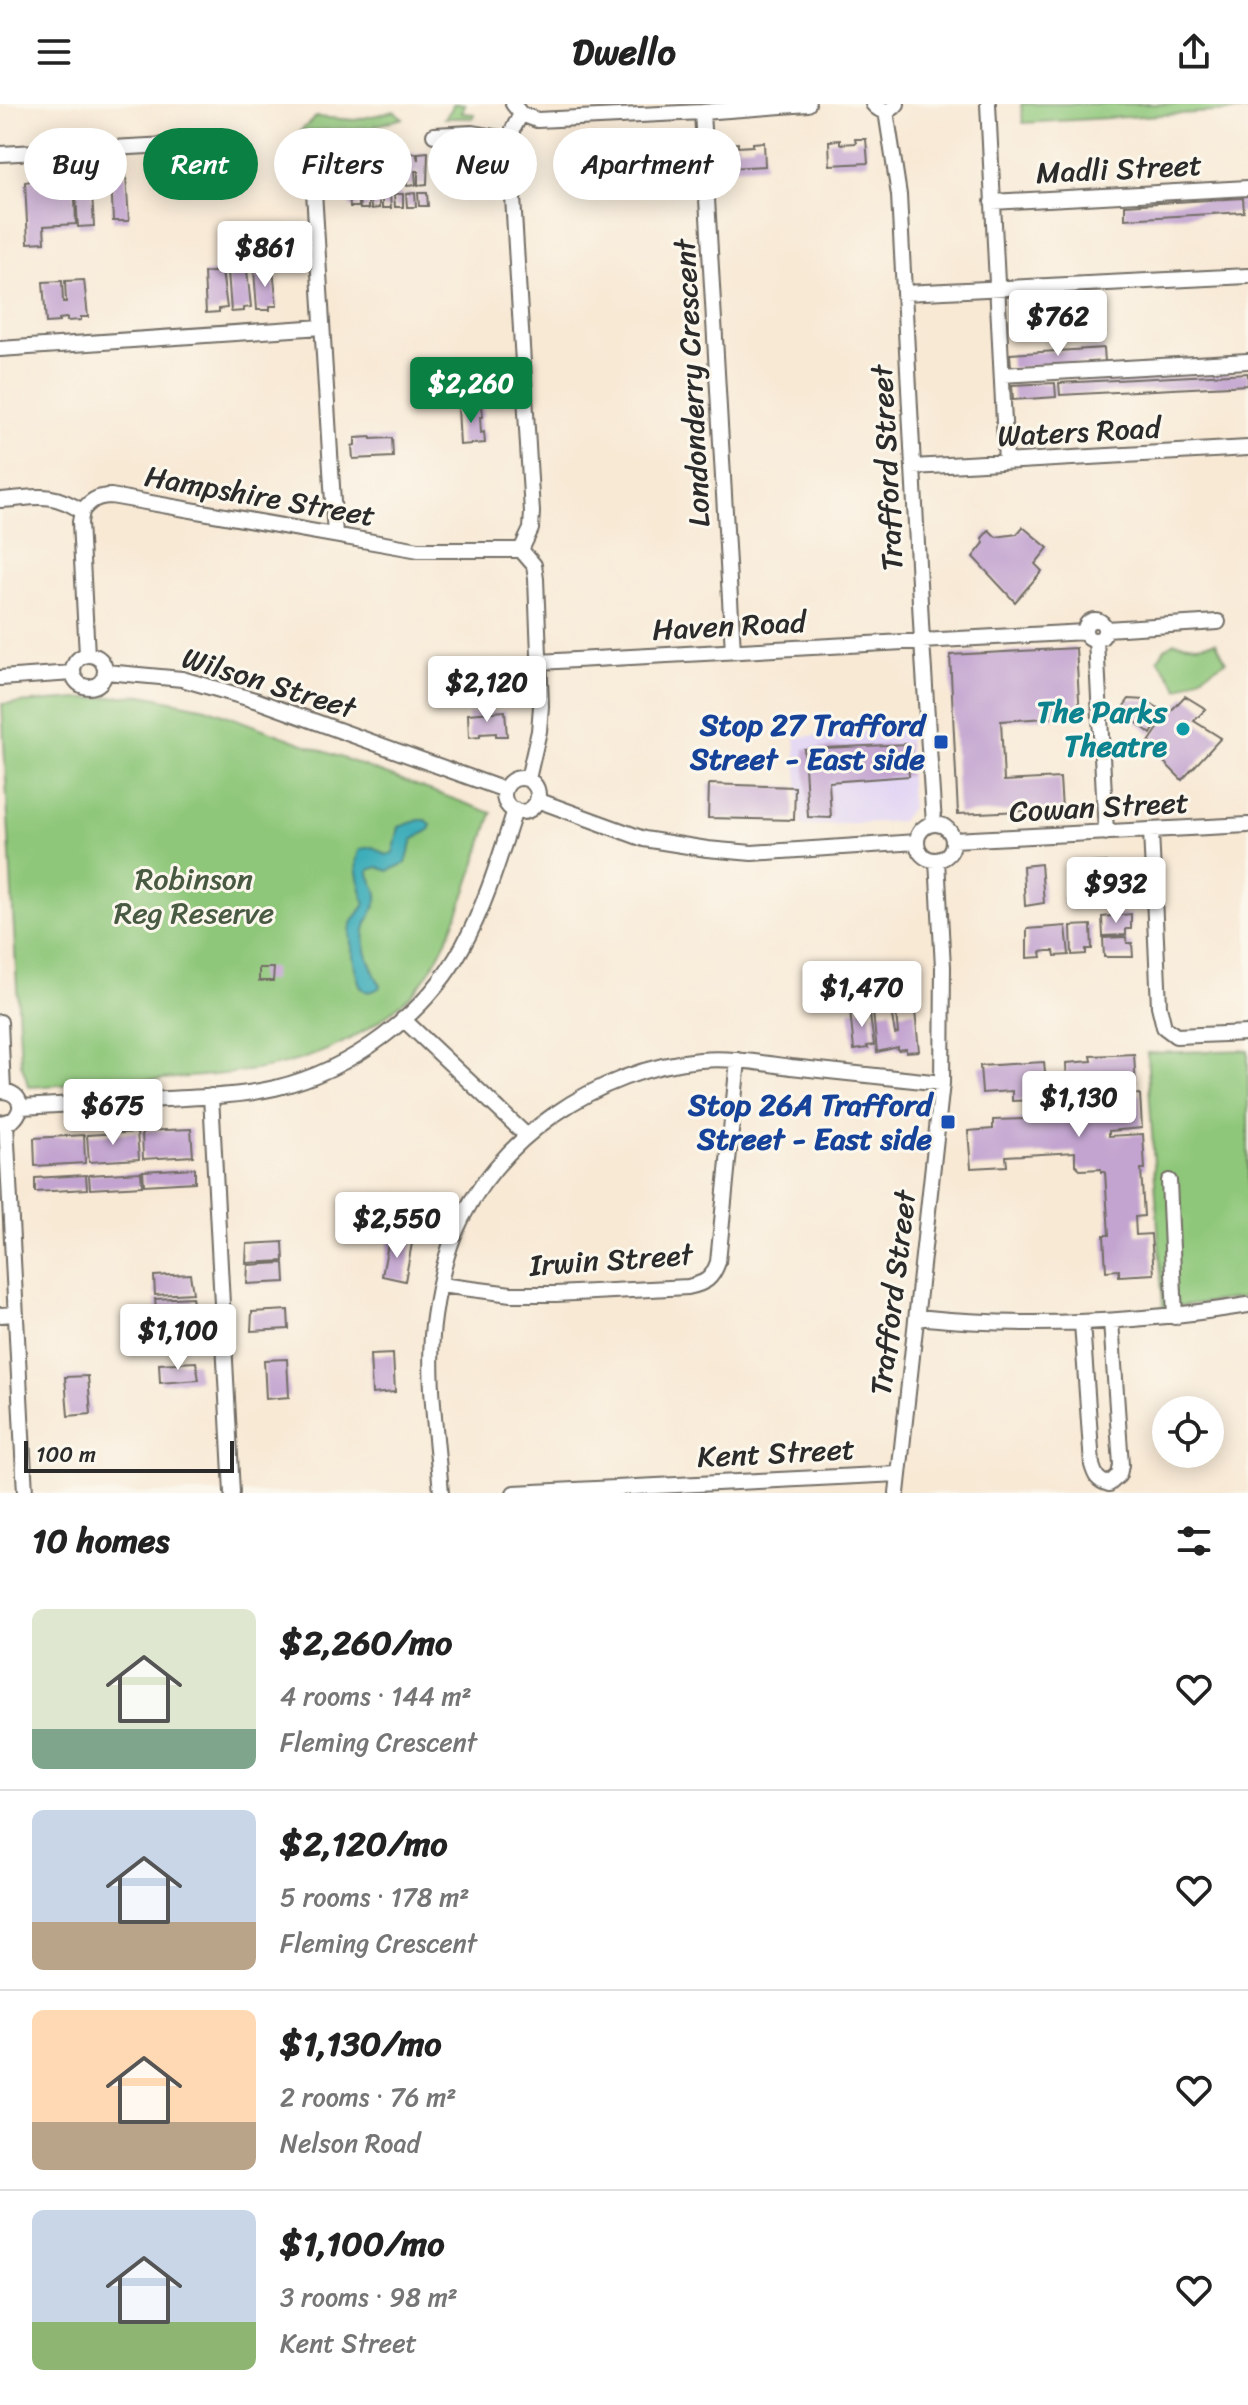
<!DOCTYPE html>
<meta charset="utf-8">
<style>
body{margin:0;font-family:Sriracha,sans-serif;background:#f6f6f6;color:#222;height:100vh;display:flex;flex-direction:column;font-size:30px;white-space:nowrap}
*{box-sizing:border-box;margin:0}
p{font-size:26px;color:#767676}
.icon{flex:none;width:44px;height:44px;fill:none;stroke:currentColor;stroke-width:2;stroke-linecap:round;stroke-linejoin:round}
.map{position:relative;height:1389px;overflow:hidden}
.sheet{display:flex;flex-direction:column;background:#fff;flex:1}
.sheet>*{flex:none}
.banner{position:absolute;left:24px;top:24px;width:800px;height:72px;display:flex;gap:16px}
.fabs{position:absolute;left:1152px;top:1292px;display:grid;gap:16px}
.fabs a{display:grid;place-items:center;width:72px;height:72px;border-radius:50%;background:#fff;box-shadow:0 4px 20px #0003;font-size:40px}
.scale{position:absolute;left:24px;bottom:20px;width:210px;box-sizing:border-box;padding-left:8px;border:4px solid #2b2b2b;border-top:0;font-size:22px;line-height:28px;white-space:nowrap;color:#2b2b2b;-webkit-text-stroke:6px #fbf7ec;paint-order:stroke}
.price{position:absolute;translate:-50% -68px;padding:0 18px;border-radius:8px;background:#fff;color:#222;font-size:26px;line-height:52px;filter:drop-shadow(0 2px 4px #0008)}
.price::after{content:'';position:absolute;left:50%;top:48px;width:24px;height:18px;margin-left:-12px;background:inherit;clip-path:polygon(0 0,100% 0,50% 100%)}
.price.active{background:#0b8043;color:#fff}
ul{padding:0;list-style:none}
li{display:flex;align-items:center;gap:24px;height:200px;padding:0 32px}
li+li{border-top:2px solid #e0e0e0}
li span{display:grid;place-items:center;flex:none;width:224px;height:160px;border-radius:12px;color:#555}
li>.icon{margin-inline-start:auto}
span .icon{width:96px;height:96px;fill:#fffc;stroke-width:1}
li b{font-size:34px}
h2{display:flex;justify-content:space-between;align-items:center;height:96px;padding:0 32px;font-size:34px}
.pill{padding:0 28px;border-radius:36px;background:#fff;box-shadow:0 4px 20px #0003;font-size:28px;line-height:72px}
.pill.active{background:#0b8043;color:#fff}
header{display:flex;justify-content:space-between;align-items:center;height:104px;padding:0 32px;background:#fff;font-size:36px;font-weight:700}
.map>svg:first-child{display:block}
</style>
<header><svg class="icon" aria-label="menu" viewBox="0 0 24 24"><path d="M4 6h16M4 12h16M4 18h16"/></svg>Dwello<svg class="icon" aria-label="share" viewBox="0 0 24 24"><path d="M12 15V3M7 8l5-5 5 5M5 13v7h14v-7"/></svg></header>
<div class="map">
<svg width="1248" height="1389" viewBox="0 0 1248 1389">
<rect width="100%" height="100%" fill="#fbf7ec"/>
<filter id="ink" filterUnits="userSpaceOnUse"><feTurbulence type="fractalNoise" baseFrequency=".0125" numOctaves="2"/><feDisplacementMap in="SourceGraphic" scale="16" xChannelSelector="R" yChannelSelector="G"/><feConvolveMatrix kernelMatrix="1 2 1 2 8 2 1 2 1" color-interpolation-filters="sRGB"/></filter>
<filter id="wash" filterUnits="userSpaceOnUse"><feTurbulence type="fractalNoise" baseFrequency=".006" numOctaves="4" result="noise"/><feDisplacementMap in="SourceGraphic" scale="32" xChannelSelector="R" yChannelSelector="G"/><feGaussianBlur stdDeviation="1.8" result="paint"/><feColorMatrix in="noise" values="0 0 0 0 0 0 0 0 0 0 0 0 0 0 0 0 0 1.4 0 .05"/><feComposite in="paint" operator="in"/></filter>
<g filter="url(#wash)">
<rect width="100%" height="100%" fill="#f8e9d5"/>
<path fill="#e1d4f4" d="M908 626 911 704 901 717 801 722 795 633Z"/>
<path fill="#8fc77a" stroke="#5d7952" stroke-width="2" d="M452 0H465L462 9 474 10V14H445L452 4Z
M1021 0H1248V6L1023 19Z
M394 7 403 14 371 23 300 27 316 13 355 16Z
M1174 538 1197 541 1216 538 1226 557 1179 585 1158 555 1165 544Z
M142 591 206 604 492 709C473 766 454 840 415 887 409 894 399 900 392 907 321 964 251 969 163 975 118 977 74 980 29 983L21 959 2 600Z
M1248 946V1193L1163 1204 1147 949Z"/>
<path fill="#3dadb9" stroke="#346c72" stroke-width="2" d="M419 716H426L431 721 429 726 413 736 406 759 388 767 378 763 369 766C368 777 379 783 377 795 376 804 370 811 367 819 359 840 371 862 380 881L379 884C374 887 366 890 362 884 356 877 348 830 351 822 354 814 361 807 365 800 361 782 351 762 360 745L373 743 386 751 393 749 399 723Z"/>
<g id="blocks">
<path fill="#c3a4d0" d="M855 35H866L868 59 830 61 829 37 840 36V40L856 39Z
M764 38 765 62 728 64 726 40 738 39V43L753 42V39Z
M404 47V58L406 57V50L416 49 418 56V49L428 48 427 80 418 81V67H415L416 81 407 82 406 65 402 66 403 79 394 80 393 66H390L391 80 382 81V69H378L379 83H370L369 69H366L367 83H342L341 72H344L345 55 356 54V59H358L357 52 368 51V59H370L369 51H380L382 57 381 49 392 48V56L393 48Z
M126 71 129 117H113L111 72Z
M91 72 94 122 78 123 75 73Z
M31 74H41V76L74 75 76 120 44 122 45 138 28 139 25 78 31 77Z
M415 89 416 103H407L406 90Z
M418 89H427L428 102H419Z
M349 90H358V103H350Z
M394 90H403V103H395Z
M379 91V104L371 105 370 92Z
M382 91H390L391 104H382Z
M359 92H368V105H360Z
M1243 94 1244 108 1125 115V101Z
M273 165 277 202H270V206H257L254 166Z
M247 166 251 203 244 204V207L231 208 228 167Z
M222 167 227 204 219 205V208L206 209 204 169Z
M84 176 88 213H81V216L67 217V214L59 215V218L46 219 43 178 62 177 63 198H66L65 177Z
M1104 244 1105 258 1011 264 1010 250Z
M1248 269V281L1060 291 1059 279Z
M1055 279 1056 293 1013 296 1012 281Z
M482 302 483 313H480L481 329 484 328 485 339 460 341 458 303Z
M371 333V335L392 334 393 353 353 355 352 342 355 341V334Z
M1023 423 1048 444 1035 460 1042 467 1015 498 973 453 984 439 982 434 989 426 996 433 1017 430Z
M1076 544 1080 612 1001 617 1004 677 1060 674 1062 705 958 710 950 551Z
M1185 592 1206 605 1194 617 1221 634 1182 676 1147 641 1167 611Z
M1129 595 1146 596 1164 608 1151 630 1121 606Z
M505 607 507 632H496V629L480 630V633L469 634 468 610Z
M907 640 909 672 829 678 831 714 808 713 804 645Z
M709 680 795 683 794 716 708 714Z
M1107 758 1110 796 1091 799 1088 759Z
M1086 759 1088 797 1069 800 1067 760Z
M1041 760 1044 799 1025 802 1023 762Z
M1131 810V825H1126V831L1103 832 1102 813Z
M1091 821 1092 845H1086V850L1072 851 1071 822Z
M1066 822 1069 851 1055 852 1054 847H1047L1041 848 1042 853 1027 854V825Z
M1126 833 1127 839H1132L1133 853H1104L1103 834Z
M259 864H274L273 877H259Z
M869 904 874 941 867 942 868 944 854 946 850 906Z
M891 906 895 930 898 929 896 909 915 907 919 947 906 948V945L898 946V943L877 948 873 908Z
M1134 950 1136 983 1106 985V992L1140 990 1142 1024 1109 1027V1032L1143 1030 1145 1065H1141L1144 1112 1135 1113 1136 1131 1151 1130 1154 1170 1119 1172V1166L1106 1167 1104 1131H1109L1105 1068H1101V1065L1081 1066 1075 1060V1048L1006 1052 1007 1062 971 1064 968 1027 993 1025V1016L1026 1015 1025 1003H1036L1035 996 1012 997V987L982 989 980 962 1044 958 1046 979 1067 978 1066 959 1092 957 1091 952Z
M191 1025 193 1052 143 1055 142 1027Z
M137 1028 139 1055 89 1058 87 1031Z
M84 1031 85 1059 35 1062 34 1034Z
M195 1064V1078L144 1081 143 1067Z
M141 1068 142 1082 90 1085 89 1071Z
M86 1071 87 1085 35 1088V1074Z
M389 1135 412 1139 405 1177 382 1172Z
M283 1138 284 1157 246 1159 247 1140Z
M284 1159 285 1178 247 1180 248 1161Z
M190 1170 193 1189 155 1191 154 1172Z
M192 1193 195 1211 157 1214 155 1195Z
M288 1206 289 1225 251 1227 252 1208Z
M393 1250 395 1288 372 1290 370 1251Z
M287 1255 289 1293 266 1295 264 1256Z
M196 1258 199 1276 160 1279 159 1260Z
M88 1272 91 1310 68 1312 65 1273Z"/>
</g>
</g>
<g filter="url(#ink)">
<use href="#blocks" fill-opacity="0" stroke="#736e66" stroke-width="2"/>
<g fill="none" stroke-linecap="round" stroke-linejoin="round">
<g stroke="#736e66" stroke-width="18">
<path id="minor" d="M513 0 521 10 537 16 702 8 808 0
M873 0C880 9 890 9 897 0
M988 0 1006 358
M886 7 899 91 922 537 934 720
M702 8 733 547
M521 10 513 25 511 60 532 408 531 425 521 446 534 461 536 475 541 602 539 627 528 675
M434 31 472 29 512 36
M0 50 223 38
M313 71 335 431
M992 98 1248 84
M904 189 1248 172
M0 245 322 223
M1002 271 1248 257
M913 363 1248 344
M0 396C37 394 48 386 82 407 90 397 97 392 111 392L419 446H521
M82 407 80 418 87 551
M1085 526a10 10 0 1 1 20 0a10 10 0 1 1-20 0Z
M1106 525 1218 518
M1096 536 1106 729
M73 567a16 16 0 1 1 32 0a16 16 0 1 1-32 0Z
M539 558 1085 528
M106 568 182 575 258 597 505 686
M0 574 73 569
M504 691a17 17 0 1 1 34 0a17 17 0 1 1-34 0Z
M537 696 644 735 707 745 752 749 917 738
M917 738a18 18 0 1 1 36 0a18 18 0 1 1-36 0Z
M1151 727 1159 902 1164 923 1176 932 1248 929
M953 736 1248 721
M403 915 527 1032
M0 918 3 986
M0 987C19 987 27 1003 13 1016L0 1019
M211 992 232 1389
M21 1003C69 1000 118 998 166 995 202 993 240 992 275 984 351 966 426 911 463 842 486 800 500 752 515 706
M6 1019 25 1389
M1169 1077 1175 1213
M440 1181 511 1190H556L688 1183C706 1179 712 1175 718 1158L738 956
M0 1211 16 1210
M917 1213C1029 1225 1136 1219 1248 1201
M1082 1219 1092 1361C1095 1371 1097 1377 1109 1380L1119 1371 1121 1361 1111 1217
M441 1389C437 1334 426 1267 434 1213 438 1185 444 1157 454 1131 494 1035 598 965 700 956 730 953 761 959 791 963 841 968 891 974 942 979
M514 1389 898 1370
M897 1389 942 979 943 863 937 756"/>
</g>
<use href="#minor" stroke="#fff" stroke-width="14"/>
</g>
</g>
<circle fill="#0f9aa8" stroke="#fbf7ec" stroke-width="3" cx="1183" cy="625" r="8"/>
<g fill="#1a4fb4" stroke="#fbf7ec" stroke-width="3">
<rect x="933" y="630" width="16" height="16" rx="4"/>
<rect x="940" y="1010" width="16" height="16" rx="4"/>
</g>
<g text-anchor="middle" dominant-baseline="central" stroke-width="6" stroke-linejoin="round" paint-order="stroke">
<g font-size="30" fill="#2b2b2b" stroke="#fbf7ec">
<text transform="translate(1119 65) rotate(-3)">Madli Street</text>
<text transform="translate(692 279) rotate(-93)">Londonderry Crescent</text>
<text transform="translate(1079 328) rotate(-3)">Waters Road</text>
<text transform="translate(887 364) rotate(-93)">Trafford Street</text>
<text transform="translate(260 392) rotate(10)">Hampshire Street</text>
<text transform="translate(729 522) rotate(-3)">Haven Road</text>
<text transform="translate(269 579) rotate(17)">Wilson Street</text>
<text transform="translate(1099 703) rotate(-3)">Cowan Street</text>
<text transform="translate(611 1156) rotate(-4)">Irwin Street</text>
<text transform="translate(893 1189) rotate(-83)">Trafford Street</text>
<text transform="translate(776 1349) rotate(-3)">Kent Street</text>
</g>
<g font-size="30" font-weight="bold" fill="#0d838f" stroke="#fbf7ec" text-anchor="end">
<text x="1167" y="608">The Parks<tspan x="1167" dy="34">Theatre</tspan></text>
</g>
<g font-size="30" font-weight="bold" fill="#164399" stroke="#fbf7ec" text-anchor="end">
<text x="925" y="621">Stop 27 Trafford<tspan x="925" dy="34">Street - East side</tspan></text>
<text x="932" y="1001">Stop 26A Trafford<tspan x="932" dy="34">Street - East side</tspan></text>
</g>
<g font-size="30" fill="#495a43" stroke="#fbf7ec">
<text x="194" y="775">Robinson<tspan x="194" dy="34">Reg Reserve</tspan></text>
</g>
</g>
</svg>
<div class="fabs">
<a><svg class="icon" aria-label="locate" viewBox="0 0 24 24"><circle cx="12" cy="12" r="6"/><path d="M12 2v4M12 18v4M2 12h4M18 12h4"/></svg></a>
</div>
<div class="scale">100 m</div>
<b class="price" style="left:265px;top:185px">$861</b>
<b class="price" style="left:1058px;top:254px">$762</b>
<b class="price active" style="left:471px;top:321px">$2,260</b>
<b class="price" style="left:487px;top:620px">$2,120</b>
<b class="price" style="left:1116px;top:821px">$932</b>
<b class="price" style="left:862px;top:925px">$1,470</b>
<b class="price" style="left:1079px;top:1035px">$1,130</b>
<b class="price" style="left:113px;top:1043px">$675</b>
<b class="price" style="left:397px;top:1156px">$2,550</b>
<b class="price" style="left:178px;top:1268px">$1,100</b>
<div class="banner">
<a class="pill">Buy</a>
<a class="pill active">Rent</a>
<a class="pill">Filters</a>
<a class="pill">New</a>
<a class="pill">Apartment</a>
</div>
</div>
<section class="sheet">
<h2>10 homes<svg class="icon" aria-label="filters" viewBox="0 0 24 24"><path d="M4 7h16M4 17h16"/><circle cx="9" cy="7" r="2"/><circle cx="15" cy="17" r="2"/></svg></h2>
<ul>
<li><span style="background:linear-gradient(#dfe7d0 75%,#7fa58c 0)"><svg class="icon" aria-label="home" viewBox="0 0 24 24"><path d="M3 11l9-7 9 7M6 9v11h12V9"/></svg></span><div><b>$2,260/mo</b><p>4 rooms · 144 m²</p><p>Fleming Crescent</p></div><svg class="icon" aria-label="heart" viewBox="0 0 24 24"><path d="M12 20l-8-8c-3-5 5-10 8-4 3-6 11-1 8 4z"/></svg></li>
<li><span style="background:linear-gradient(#c9d6e8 70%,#b9a48a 0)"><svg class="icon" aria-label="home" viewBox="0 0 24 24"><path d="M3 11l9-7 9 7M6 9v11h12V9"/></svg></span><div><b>$2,120/mo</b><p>5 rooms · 178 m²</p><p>Fleming Crescent</p></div><svg class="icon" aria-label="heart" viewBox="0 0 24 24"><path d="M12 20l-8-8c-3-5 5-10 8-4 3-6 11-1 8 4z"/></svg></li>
<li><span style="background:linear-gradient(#ffd9b3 70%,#b9a48a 0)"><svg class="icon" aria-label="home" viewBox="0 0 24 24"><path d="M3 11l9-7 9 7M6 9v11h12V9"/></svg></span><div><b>$1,130/mo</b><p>2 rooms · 76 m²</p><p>Nelson Road</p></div><svg class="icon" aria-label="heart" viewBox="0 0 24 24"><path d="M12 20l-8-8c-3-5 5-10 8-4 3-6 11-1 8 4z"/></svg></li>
<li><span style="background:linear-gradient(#c9d6e8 70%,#8fb573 0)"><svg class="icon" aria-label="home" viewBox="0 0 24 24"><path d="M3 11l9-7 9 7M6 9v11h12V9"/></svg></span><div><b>$1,100/mo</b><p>3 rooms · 98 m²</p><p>Kent Street</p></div><svg class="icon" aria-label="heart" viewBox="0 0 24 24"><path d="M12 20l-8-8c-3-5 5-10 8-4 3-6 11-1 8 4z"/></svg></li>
</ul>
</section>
